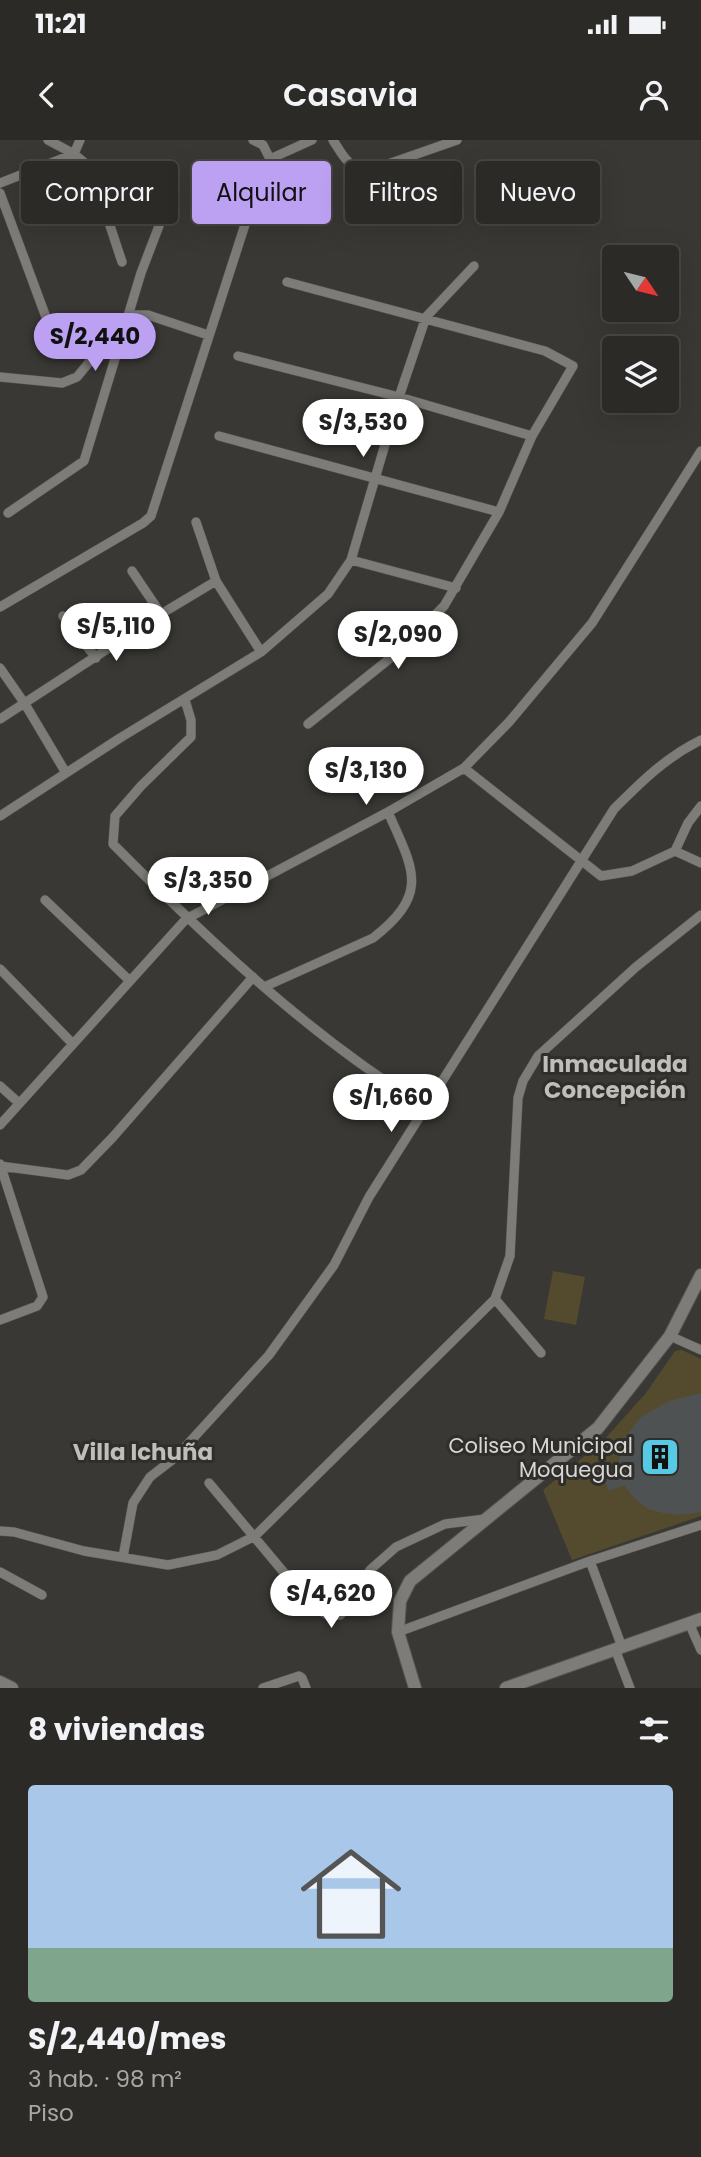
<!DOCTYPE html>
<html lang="es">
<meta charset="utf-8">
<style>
body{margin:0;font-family:Poppins,sans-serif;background:#373633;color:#f1f3f6;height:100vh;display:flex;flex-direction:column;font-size:26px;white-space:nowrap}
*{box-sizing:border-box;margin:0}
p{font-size:23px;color:#a6a7a7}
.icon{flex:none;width:38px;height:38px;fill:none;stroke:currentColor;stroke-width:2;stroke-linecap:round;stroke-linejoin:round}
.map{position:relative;height:1548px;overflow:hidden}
.panel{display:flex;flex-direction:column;background:#2b2a27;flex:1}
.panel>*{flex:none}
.hud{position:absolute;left:21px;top:21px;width:660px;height:63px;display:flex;gap:14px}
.needle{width:46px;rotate:125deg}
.tools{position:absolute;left:602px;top:105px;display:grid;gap:14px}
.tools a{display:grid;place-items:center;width:77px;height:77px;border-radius:7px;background:#2b2a27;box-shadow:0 7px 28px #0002,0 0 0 2px #474644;font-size:35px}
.price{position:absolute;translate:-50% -60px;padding:0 16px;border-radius:24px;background:#fff;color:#222;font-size:23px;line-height:46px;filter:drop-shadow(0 2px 4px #0008)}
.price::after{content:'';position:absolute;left:50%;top:42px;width:21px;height:16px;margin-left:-10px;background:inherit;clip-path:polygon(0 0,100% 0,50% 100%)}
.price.on{background:#bca0f2;color:#111}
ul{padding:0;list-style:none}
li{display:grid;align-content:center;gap:14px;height:371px;padding:0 28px}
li+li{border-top:2px solid #474644}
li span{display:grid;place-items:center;height:217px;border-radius:7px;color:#555}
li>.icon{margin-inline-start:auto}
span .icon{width:126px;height:126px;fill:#fffc;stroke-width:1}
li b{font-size:30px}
h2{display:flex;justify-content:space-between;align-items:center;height:84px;padding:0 28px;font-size:30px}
.chip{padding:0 24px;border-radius:7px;background:#2b2a27;box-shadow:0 7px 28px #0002,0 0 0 2px #474644;font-size:24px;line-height:63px}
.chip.on{background:#bca0f2;color:#111}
.status{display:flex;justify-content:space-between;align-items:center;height:49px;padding:0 35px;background:#2b2a27;direction:ltr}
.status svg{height:19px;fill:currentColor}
header{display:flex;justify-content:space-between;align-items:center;height:91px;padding:0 28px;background:#2b2a27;font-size:32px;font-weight:600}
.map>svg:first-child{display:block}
</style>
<div class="status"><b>11:21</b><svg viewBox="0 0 49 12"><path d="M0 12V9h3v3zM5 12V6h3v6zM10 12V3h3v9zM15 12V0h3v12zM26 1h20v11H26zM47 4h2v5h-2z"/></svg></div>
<header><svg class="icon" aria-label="back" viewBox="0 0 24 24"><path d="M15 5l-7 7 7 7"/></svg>Casavia<svg class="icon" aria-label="person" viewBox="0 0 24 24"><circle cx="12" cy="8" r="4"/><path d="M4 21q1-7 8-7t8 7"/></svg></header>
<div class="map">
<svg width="701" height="1548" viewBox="0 0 701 1548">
<rect width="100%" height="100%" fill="#393834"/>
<path fill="#544b2e" d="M553 1131 585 1137 576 1185 544 1179Z
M682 1210 701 1219V1376L572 1420 543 1350 603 1301 646 1253 675 1211Z"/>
<path fill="#4e5253" d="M701 1253V1372L678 1375 663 1373 648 1369 633 1357 624 1345 609 1351 602 1333 618 1327 623 1300 641 1277 669 1261Z"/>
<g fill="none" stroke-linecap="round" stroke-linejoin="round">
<g stroke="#575654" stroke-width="10">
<path id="minor" d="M48 0 74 14 91 28 122 122
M253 0 263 5 270 19
M333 0C345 19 347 27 371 30L457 0
M0 43 74 14 80 0
M0 53 50 188
M287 142 545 211 573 226 532 296 499 372 444 466 398 512 308 584
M238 216 399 257 532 296
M0 237 62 243 77 237 128 175H148L208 195
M219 296 499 372
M8 373 84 321 141 133 162 78
M196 382 216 441 261 512
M351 420 456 448
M132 431 161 474
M0 467 143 383 151 376 261 35 270 19 312 0
M63 476 96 518
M0 528 25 564 66 633
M185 560 191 580V597L141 646 115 676 113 704C209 801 309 895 425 967
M0 579 161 474 216 441
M464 628 601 736 632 731 675 711 688 683 701 666
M0 676 120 598 261 512 328 454 351 420 399 257 426 177 474 126
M675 711 701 723
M45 760 130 841
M0 829 72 903
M264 847 373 798C431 753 413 729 388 672
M0 946 19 963
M0 985 186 779 388 672 464 628 509 582 592 483 701 311
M0 1024 43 1157 37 1166 0 1180
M0 1026 68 1035 81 1030 113 997 253 837
M495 1159 541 1213
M670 1196 701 1210
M209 1343 312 1466 327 1475H340L351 1465 370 1430 396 1407 445 1384 485 1379
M0 1391 14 1392 84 1411 168 1425 217 1415 255 1396 495 1159 510 1116 518 958 523 941 538 916 636 827 701 775
M123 1417 133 1363 150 1337 176 1317 269 1215 334 1125 369 1057 614 669C641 642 666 617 701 600
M590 1421 622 1507
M0 1432 42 1455
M689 1483 701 1510
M398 1492 590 1421 701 1385
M615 1509 630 1548
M263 1548 299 1536 302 1538 306 1548"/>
</g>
<g stroke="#575654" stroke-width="14">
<path id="tertiary" d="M0 1542 12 1548
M415 1548 398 1492 400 1461 410 1441 598 1288 670 1196 701 1135
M506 1548 701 1479"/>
</g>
<use href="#minor" stroke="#7d7c78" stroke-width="9"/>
<use href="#tertiary" stroke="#7d7c78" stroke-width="12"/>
</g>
<defs>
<g id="building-square" transform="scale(2.0125)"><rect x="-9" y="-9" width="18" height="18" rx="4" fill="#58c9e3" stroke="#2f2e2a"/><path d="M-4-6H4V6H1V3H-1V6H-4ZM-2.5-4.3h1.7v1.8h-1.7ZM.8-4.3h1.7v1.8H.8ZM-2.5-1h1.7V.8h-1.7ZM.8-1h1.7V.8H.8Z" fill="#111"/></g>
</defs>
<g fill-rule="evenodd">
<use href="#building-square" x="660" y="1317"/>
</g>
<g text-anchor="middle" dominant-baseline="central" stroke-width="6" stroke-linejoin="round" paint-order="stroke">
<g font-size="21" fill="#d8d7d5" stroke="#2f2e2a" text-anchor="end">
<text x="633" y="1305">Coliseo Municipal<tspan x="633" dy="24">Moquegua</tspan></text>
</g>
<g font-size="23" font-weight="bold" fill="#c0beba" stroke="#2f2e2a">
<text x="615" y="924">Inmaculada<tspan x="615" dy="26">Concepción</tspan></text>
<text x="143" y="1312">Villa Ichuña</text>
</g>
</g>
</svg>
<div class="tools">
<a><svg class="needle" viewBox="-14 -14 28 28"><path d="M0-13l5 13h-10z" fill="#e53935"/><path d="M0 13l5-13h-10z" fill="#a6a7a7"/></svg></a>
<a><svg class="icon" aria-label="layers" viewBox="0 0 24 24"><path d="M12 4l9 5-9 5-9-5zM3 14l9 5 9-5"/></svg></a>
</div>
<b class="price on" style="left:95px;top:233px">S/2,440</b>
<b class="price" style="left:363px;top:319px">S/3,530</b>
<b class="price" style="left:116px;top:523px">S/5,110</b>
<b class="price" style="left:398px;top:531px">S/2,090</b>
<b class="price" style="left:366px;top:667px">S/3,130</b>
<b class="price" style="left:208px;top:777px">S/3,350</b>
<b class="price" style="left:391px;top:994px">S/1,660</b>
<b class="price" style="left:331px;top:1490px">S/4,620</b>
<div class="hud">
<a class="chip">Comprar</a>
<a class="chip on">Alquilar</a>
<a class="chip">Filtros</a>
<a class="chip">Nuevo</a>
</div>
</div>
<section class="panel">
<h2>8 viviendas<svg class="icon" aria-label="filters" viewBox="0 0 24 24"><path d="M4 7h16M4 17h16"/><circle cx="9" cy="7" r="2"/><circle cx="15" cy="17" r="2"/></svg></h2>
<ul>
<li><span style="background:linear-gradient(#a9c7e8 75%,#7fa58c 0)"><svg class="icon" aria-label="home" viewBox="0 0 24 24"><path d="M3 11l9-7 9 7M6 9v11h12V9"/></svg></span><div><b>S/2,440/mes</b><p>3 hab. · 98 m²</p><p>Piso</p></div></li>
</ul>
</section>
